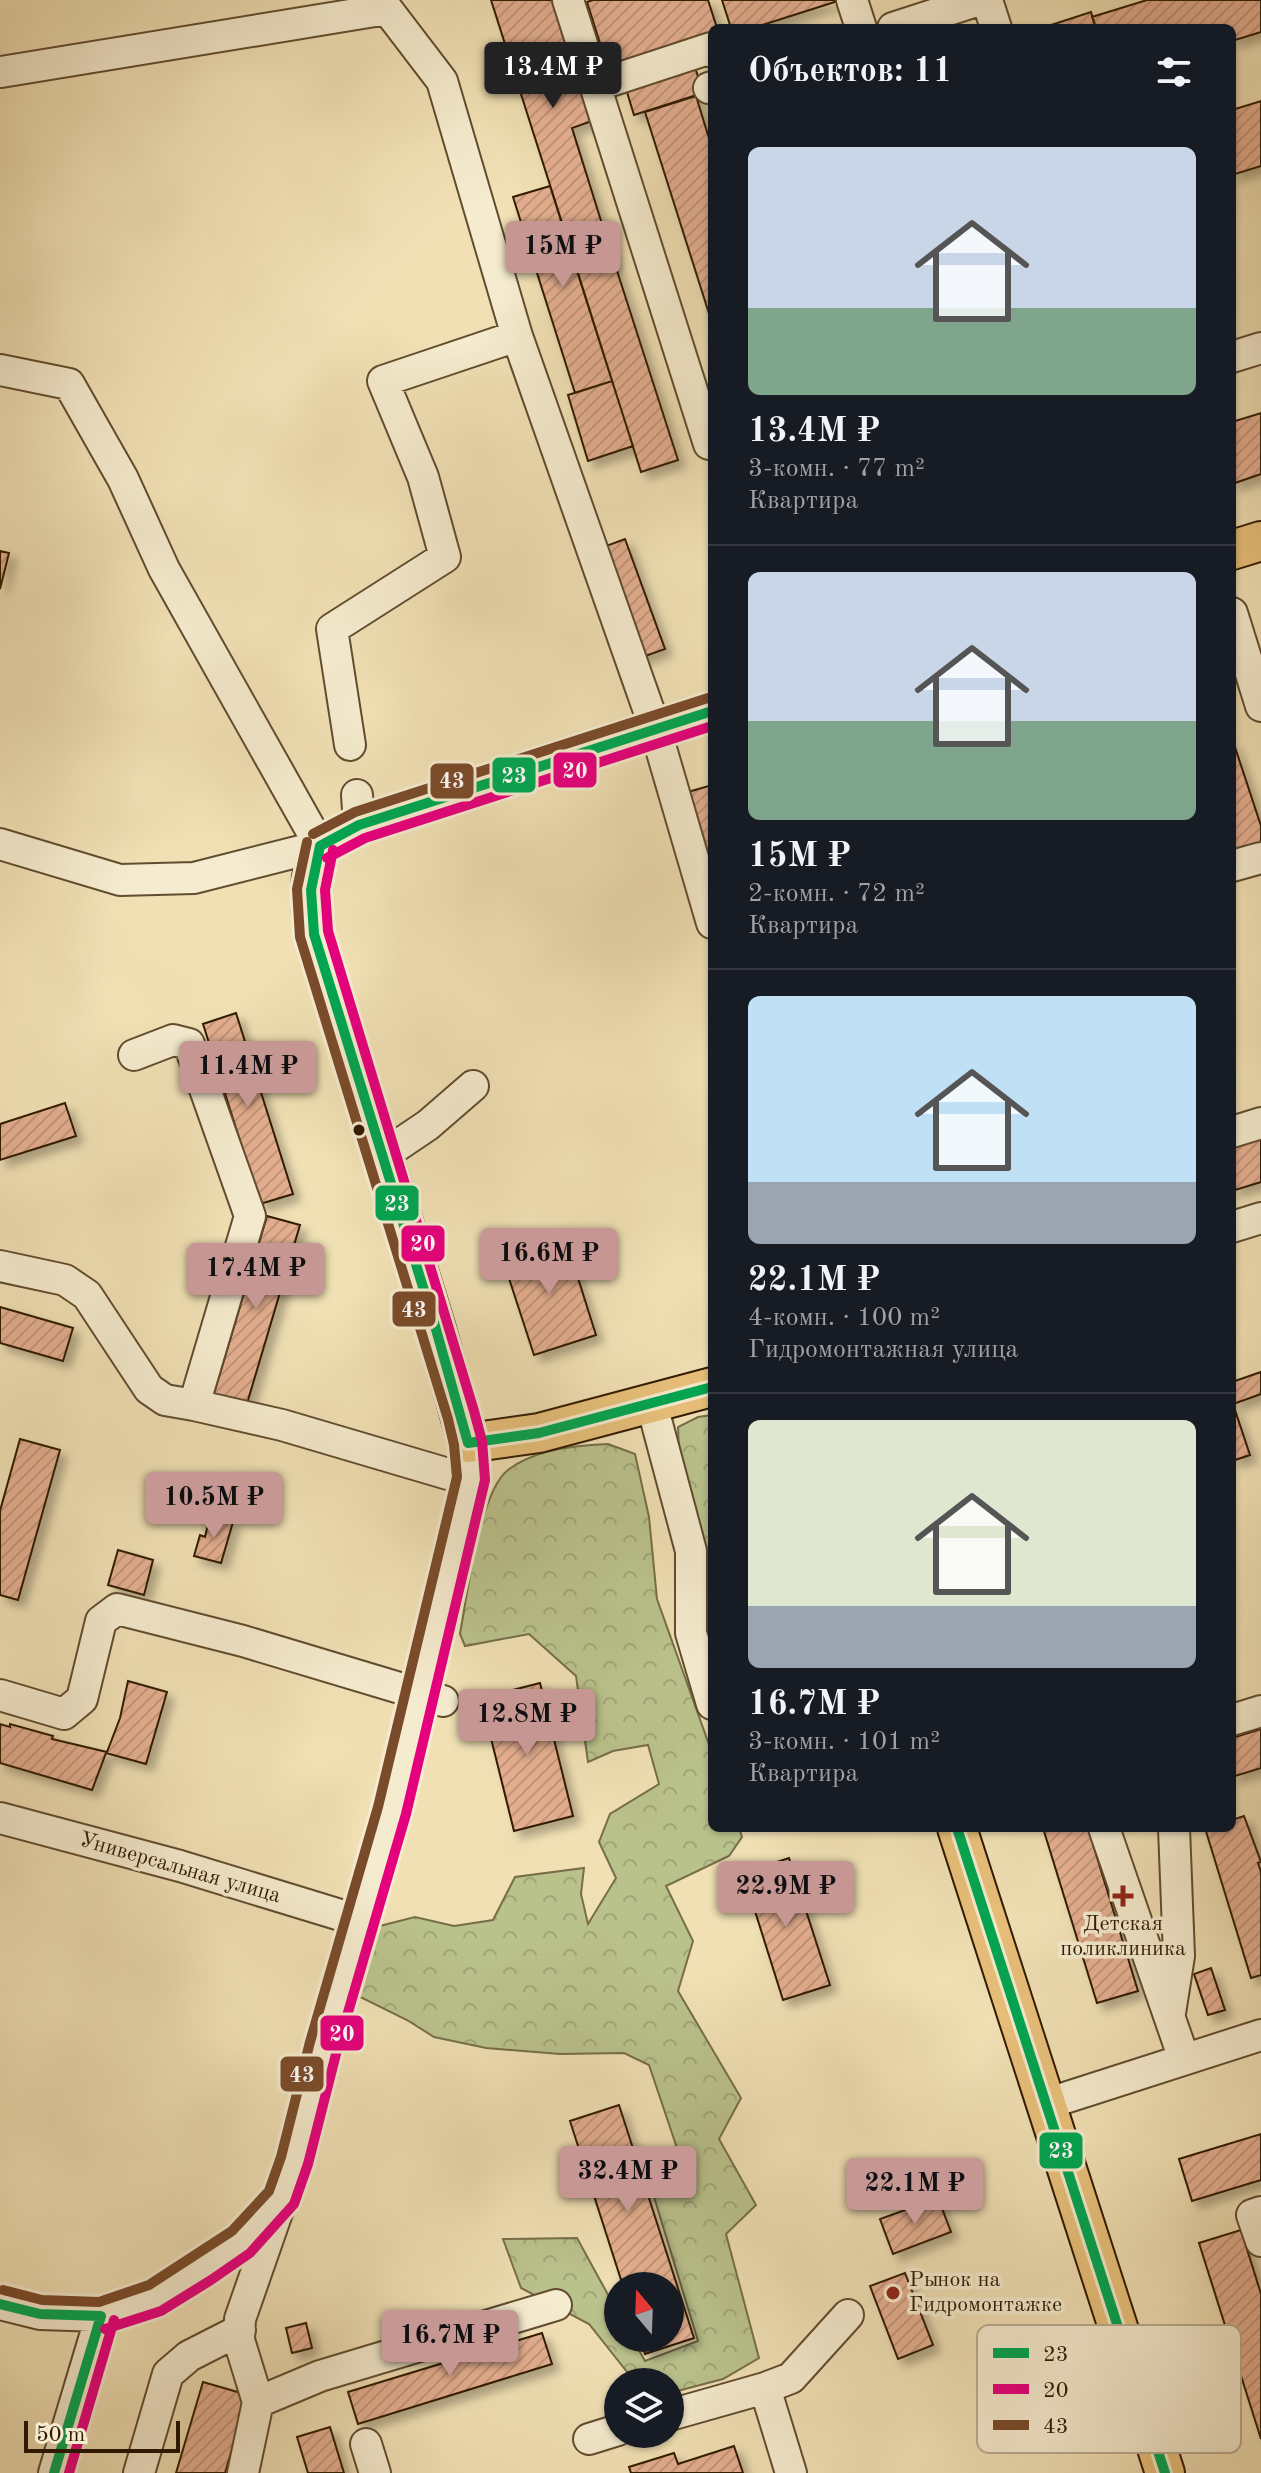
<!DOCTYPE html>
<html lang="ru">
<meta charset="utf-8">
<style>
body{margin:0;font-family:"Old Standard TT",serif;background:#242831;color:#f1f3f6;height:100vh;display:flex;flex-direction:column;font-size:30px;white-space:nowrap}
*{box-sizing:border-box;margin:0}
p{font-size:26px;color:#9ea1a6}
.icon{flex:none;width:44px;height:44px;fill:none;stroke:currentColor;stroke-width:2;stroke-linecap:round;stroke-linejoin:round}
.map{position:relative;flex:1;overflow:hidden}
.drawer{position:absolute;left:708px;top:24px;width:528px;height:1808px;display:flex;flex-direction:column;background:#171b24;border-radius:12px;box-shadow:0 2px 6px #0004}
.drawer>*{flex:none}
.needle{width:52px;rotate:341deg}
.buttons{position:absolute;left:604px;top:2272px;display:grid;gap:16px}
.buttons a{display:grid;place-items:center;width:80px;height:80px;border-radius:50%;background:#171b24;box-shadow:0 2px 6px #0004;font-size:40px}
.scale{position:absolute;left:24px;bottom:20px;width:156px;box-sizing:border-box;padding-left:8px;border:4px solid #311a03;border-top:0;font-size:22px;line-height:28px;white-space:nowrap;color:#311a03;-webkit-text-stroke:6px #f5ebce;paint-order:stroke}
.price{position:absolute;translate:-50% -68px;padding:0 18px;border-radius:8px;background:#c59692;color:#111;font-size:26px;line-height:52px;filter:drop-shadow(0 2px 4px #0008)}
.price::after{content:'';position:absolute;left:50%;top:48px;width:24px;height:18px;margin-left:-12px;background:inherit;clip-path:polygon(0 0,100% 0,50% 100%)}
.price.selected{background:#222;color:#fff}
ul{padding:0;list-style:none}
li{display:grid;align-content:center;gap:16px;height:424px;padding:0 40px}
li+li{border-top:2px solid #363941}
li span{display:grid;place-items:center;height:248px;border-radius:12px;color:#555}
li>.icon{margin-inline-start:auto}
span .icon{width:144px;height:144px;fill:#fffc;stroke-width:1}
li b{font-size:34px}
h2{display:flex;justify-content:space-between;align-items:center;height:96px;padding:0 40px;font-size:34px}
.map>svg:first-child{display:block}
</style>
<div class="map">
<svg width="1261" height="2473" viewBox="0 0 1261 2473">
<defs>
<pattern id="forest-crowns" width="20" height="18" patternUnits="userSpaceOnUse" patternTransform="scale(2)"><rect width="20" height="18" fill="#bac28c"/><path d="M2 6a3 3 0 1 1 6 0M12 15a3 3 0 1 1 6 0" fill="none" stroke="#a0a677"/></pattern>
<pattern id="building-hatch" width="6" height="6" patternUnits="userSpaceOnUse" patternTransform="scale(2)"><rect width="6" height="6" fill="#e3ae8f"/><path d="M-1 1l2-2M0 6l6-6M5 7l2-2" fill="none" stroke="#c3957a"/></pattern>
<filter id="shadow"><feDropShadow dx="7" dy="7" stdDeviation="4" flood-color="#0004"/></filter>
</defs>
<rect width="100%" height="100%" fill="#f0e0b4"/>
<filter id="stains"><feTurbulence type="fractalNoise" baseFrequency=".0025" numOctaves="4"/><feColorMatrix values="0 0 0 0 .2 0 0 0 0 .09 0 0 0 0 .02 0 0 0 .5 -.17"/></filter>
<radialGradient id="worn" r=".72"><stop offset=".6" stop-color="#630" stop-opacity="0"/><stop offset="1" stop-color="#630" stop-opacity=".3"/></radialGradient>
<path fill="url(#forest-crowns)" stroke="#766e48" stroke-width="2" d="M712 1415V1557C692 1522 678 1468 678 1427L698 1417Z
M608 1444 635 1454 649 1517 657 1599 712 1753V1828H739L742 1837 729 1856 666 1886 693 1941 678 1991 741 2098 719 2139 756 2205 726 2234 759 2358 723 2379 670 2393V2382H632L631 2377 589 2324 521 2288 503 2239 577 2238 618 2313V2338H632L645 2361 698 2341 647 2174 680 2157 649 2065 624 2053 560 2054 486 2048 434 2037 407 2020 352 1993 355 1962 380 1926 415 1917 454 1926 493 1920 515 1877 584 1868 581 1894 588 1924 616 1878 599 1842 610 1814 659 1784 648 1745 613 1751 588 1762 576 1676 529 1634 465 1646 460 1634C467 1597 479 1492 508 1470 533 1450 577 1445 608 1444Z"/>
<path fill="url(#building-hatch)" stroke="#311a03" stroke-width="2" filter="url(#shadow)" d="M491 0H554L592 121 572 128 608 243 572 254Z
M593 0H708L717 28H712V39L609 72 587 2Z
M722 0H841L753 28H731Z
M1147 0H1261V32L1232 41V28H1096L1092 17Z
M1091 12 1096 28H1048V26Z
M695 67 703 93 634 115 626 89Z
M696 96 712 148V323L645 112Z
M1261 101V166L1232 175V110Z
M550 186 612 381 575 393 513 197Z
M608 243 678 460 641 472 572 254Z
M612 381 633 446 588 461 568 395Z
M1261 413V474L1232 484V422Z
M625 539 665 649 637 659 606 546Z
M0 551 9 553 0 589Z
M1232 738 1261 826V843L1232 853Z
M712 785V875L688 792Z
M236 1013 293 1194 260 1204 203 1024Z
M65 1103 76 1136 0 1160V1124Z
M1261 1137V1182L1232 1191V1146Z
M267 1216 300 1225 246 1407 213 1397Z
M565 1237 596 1335 534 1355 502 1257Z
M0 1307 73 1328 63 1361 0 1343Z
M1261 1372V1394L1233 1404 1250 1455 1232 1461V1382Z
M20 1439 60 1450 18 1600 0 1595V1511Z
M210 1516 233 1522 221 1563 194 1556 200 1535 205 1537Z
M118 1550 153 1560 144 1595 108 1585Z
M128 1681 167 1692 146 1764 106 1753 92 1790 0 1763V1724L10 1727V1724L53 1736 52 1739 107 1752 120 1718Z
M540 1683 573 1816 514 1831 481 1698Z
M1261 1729V1768L1232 1777V1738Z
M1244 1816 1261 1862 1258 1863 1261 1872V1975L1251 1978 1205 1828H1232V1820Z
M1043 1828H1088L1138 1991 1097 2003Z
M789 1858 830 1985 783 2000 743 1873Z
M1211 1968 1225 2010 1208 2015 1194 1974Z
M619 2105 694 2338 645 2354 640 2338H670V2286H623L570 2121Z
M1261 2134V2180L1192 2201 1179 2159Z
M938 2198 951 2232 893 2254 880 2219Z
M1241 2230 1261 2294V2439L1199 2243Z
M905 2273 933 2345 898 2359 870 2286Z
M306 2323 312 2348 292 2353 286 2328Z
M542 2333 552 2364 358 2424 348 2392Z
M203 2382 248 2395 225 2473H176Z
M330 2427 344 2473H308L297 2437Z
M734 2446 743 2473H631L629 2467 674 2453 678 2464Z"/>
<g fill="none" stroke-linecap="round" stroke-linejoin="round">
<g stroke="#614c2f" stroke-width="34">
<path id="minor" d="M568 0 709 444
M852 0 861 28
M987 0 996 28
M893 28 979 0
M1 72 387 9 442 81 517 336 655 728 712 923
M595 86 711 48 712 52
M709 88 712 87
M1232 357 1261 348
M0 370 69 384 123 479 164 569 320 846 194 878 120 880 0 844
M1232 613 1261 706
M350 745 332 629 445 557 423 477 383 381 517 336
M357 795 359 825
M1232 866 1261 858
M134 1055 173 1040 189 1044 250 1216 194 1405 282 1425 448 1474 471 1478
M1232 1132 1261 1123
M382 1156 428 1125 473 1086
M1232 1227 1261 1218
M0 1266 65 1280 87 1295 149 1389 165 1400 194 1405
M652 1405 691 1551V1633L712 1704
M0 1695 64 1714 82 1699 101 1621 117 1609 243 1641 443 1701
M1232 1720 1261 1711
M0 1818 180 1866 360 1921
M1104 1828 1184 2059
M1170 2013 1179 1956 1174 1828
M1046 2104 1261 2035
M1261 2212 1252 2215 1261 2241
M0 2304 40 2314 101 2316 155 2298 241 2242 281 2198 294 2161 323 2046 392 1811 471 1478 468 1443
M765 2388 791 2378 848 2315
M258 2402 320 2376 556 2305
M670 2415 765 2388 791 2473
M589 2439 618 2430
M366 2444 375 2473
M54 2473 101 2316
M139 2473 168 2374 189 2356 240 2330
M243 2473 258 2402 239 2340 240 2319 278 2210"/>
</g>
<g stroke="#311a03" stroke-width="42">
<path id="major" d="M1232 550 1261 541
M712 711 359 825 320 846C308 879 310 900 314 934L435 1326 468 1443 539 1433 712 1387
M957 1828 1165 2473"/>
</g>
<use href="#minor" stroke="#f5ebce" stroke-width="30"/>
<use href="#major" stroke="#e8c07a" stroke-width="38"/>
<g stroke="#f5ebce" stroke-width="16">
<path id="bus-1" d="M320 846 311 890 314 934 435 1326 468 1443
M320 846 359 825 712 711
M468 1443 539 1433 712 1387
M957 1828 1165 2473
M0 2304 40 2314 101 2316
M54 2473 101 2316"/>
</g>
<g stroke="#f5ebce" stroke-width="16">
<path id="bus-2" d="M327 858 365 838 712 726
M105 2329 161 2311 211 2280 250 2253 294 2204 308 2164 337 2050 406 1814 485 1480 482 1441 474 1411 328 931 325 890 333 850
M69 2473 114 2320"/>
</g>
<g stroke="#f5ebce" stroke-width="16">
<path id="bus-3" d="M313 834 355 812 708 698
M3 2290 42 2300 99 2302 149 2285 232 2231 269 2191 281 2157 310 2042 378 1807 457 1477 454 1445 448 1419 300 937 297 889 307 842"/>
</g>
<use href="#bus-1" stroke="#00a651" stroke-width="10"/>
<use href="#bus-2" stroke="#e5007d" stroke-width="10"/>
<use href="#bus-3" stroke="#7a4b2a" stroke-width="10"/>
</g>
<circle fill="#311a03" stroke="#f5ebce" stroke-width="3" cx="359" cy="1130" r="7"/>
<g fill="#8f2418" stroke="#f5ebce" stroke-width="3">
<path d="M1119 1884h8v8h8v8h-8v8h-8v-8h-8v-8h8z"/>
<circle cx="893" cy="2293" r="8"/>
</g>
<g text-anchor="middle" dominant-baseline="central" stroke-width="7" stroke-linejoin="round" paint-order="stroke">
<g font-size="22" fill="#311a03" stroke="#f5ebce">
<text transform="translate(180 1868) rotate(16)">Универсальная улица</text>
</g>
<g font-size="22" fill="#311a03" stroke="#f5ebce">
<text x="1123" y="1924">Детская<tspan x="1123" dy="25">поликлиника</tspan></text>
<text x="909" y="2280" text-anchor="start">Рынок на<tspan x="909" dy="25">Гидромонтажке</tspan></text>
</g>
</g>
<rect x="977" y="2325" width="264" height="128" rx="12" fill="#f5ebce" stroke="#baac91" stroke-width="2"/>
<rect x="993" y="2348" width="36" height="10" fill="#00a651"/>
<rect x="993" y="2384" width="36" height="10" fill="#e5007d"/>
<rect x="993" y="2420" width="36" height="10" fill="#7a4b2a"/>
<g font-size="22" fill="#311a03">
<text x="1043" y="2361">23</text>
<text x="1043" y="2397">20</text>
<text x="1043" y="2433">43</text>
</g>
<g stroke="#f5ebce" stroke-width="3">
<rect x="552" y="751" width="46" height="38" rx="8" fill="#e5007d"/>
<rect x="491" y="756" width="46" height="38" rx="8" fill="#00a651"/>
<rect x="429" y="762" width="46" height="38" rx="8" fill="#7a4b2a"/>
<rect x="374" y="1184" width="46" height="38" rx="8" fill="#00a651"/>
<rect x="400" y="1224" width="46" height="39" rx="8" fill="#e5007d"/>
<rect x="391" y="1290" width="46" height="38" rx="8" fill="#7a4b2a"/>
<rect x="319" y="2014" width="46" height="38" rx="8" fill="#e5007d"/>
<rect x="279" y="2055" width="46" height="38" rx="8" fill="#7a4b2a"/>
<rect x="1038" y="2131" width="46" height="39" rx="8" fill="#00a651"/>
</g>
<g font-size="22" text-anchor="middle" font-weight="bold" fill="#fff">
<text x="575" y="778">20</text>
<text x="514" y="783">23</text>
<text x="452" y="788">43</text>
<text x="397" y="1211">23</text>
<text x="423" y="1251">20</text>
<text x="414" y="1317">43</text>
<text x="342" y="2041">20</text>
<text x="302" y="2082">43</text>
<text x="1061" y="2158">23</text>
</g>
<rect width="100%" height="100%" filter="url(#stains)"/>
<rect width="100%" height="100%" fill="url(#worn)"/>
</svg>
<div class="buttons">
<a><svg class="needle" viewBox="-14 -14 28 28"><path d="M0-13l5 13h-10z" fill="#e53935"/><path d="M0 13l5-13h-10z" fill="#9ea1a6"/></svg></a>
<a><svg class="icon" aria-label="layers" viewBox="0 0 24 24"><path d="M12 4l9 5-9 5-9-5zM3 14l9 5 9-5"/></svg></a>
</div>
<div class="scale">50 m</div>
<b class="price selected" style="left:553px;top:110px">13.4M ₽</b>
<b class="price" style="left:563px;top:289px">15M ₽</b>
<b class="price" style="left:248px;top:1109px">11.4M ₽</b>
<b class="price" style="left:549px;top:1296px">16.6M ₽</b>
<b class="price" style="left:256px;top:1311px">17.4M ₽</b>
<b class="price" style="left:214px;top:1540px">10.5M ₽</b>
<b class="price" style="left:527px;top:1757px">12.8M ₽</b>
<b class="price" style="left:786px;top:1929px">22.9M ₽</b>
<b class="price" style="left:628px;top:2214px">32.4M ₽</b>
<b class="price" style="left:915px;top:2226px">22.1M ₽</b>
<b class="price" style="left:450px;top:2378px">16.7M ₽</b>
<section class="drawer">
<h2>Объектов: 11<svg class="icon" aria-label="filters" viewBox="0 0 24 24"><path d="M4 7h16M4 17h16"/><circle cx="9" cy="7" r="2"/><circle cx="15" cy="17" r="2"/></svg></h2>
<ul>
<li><span style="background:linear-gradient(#c9d6e8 65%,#7fa58c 0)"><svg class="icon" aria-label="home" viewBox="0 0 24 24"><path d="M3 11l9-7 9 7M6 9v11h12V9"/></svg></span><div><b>13.4M ₽</b><p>3-комн. · 77 m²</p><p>Квартира</p></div></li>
<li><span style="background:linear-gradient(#c9d6e8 60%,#7fa58c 0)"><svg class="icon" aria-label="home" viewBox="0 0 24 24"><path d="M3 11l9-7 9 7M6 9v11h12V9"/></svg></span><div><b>15M ₽</b><p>2-комн. · 72 m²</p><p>Квартира</p></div></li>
<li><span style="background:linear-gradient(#bfe0f5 75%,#9aa5b1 0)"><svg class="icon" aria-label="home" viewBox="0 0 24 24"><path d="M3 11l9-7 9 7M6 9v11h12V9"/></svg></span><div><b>22.1M ₽</b><p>4-комн. · 100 m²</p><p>Гидромонтажная улица</p></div></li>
<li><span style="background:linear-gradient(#dfe7d0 75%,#9aa5b1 0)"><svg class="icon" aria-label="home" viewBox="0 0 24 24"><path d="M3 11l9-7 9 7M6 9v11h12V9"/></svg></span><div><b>16.7M ₽</b><p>3-комн. · 101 m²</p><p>Квартира</p></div></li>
</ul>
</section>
</div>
